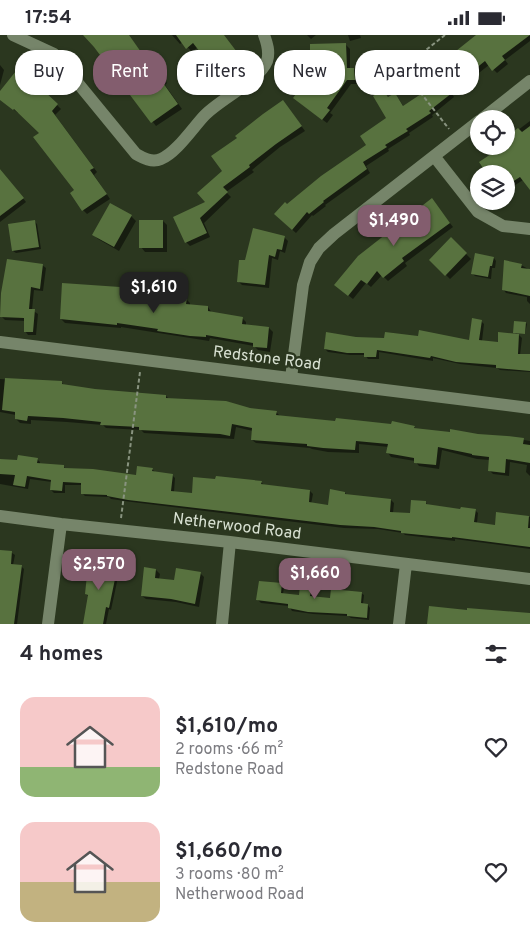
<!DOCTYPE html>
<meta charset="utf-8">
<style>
body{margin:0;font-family:Overpass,sans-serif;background:#f7f7f7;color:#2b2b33;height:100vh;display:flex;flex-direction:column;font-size:19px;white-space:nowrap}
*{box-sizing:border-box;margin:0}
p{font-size:16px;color:#7c7c81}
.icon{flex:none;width:28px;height:28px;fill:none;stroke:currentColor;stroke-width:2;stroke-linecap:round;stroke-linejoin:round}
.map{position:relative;height:589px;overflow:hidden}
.panel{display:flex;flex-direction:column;background:#fff;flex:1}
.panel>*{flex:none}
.top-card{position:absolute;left:15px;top:15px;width:500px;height:45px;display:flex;gap:10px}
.buttons{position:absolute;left:470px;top:75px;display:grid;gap:10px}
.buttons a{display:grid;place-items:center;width:45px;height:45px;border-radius:50%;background:#fff;box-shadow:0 1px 4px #0004;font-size:25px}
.price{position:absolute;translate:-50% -42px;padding:0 11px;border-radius:10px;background:#835d6e;color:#fff;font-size:16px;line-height:32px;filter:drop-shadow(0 1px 2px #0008)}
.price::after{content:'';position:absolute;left:50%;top:30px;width:15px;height:11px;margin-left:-8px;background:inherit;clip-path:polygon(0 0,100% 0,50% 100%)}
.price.active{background:#222;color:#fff}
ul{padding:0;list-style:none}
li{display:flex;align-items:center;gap:15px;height:125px;padding:0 20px}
li span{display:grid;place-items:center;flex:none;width:140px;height:100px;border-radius:15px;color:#555}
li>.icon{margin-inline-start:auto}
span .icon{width:60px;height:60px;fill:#fffc;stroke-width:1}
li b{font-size:21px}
h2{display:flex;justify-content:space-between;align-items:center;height:60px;padding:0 20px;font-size:21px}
.pill{padding:0 18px;border-radius:20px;background:#fff;box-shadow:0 1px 4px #0004;font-size:18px;line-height:45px}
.pill.active{background:#835d6e;color:#fff}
.status{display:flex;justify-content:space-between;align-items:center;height:35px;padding:0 25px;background:#fff;direction:ltr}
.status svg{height:14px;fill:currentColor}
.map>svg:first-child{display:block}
</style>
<div class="status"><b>17:54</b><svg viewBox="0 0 49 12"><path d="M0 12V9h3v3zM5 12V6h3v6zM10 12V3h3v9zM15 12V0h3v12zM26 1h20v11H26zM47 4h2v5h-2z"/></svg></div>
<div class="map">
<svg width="530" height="589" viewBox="0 0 530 589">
<rect width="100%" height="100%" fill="#2b371f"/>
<path fill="#0007" d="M85 0H128L147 25 152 21 157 25 162 33 159 36 167 48 165 50 182 74 156 91 95 11Z
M172 0H223L241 22 220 39 198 12 192 17 183 7 180 9Z
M307 0H316L311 4Z
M348 0H360L361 3 350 6Z
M478 0H530V6L505 25 508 29 497 38 489 30 452 59 454 62 432 80 433 82 409 98 410 100 388 114 389 116 366 131 370 138 325 170 326 171 313 181 312 180 296 198 279 183 287 171 368 110 387 83 383 56 389 63H398L404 72 429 55 448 35Z
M346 10 350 14V34H354L358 38V49H351L330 78 333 80 327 88 299 67 324 58 338 38H316L312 34Z
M0 30 4 35 0 50Z
M43 56 61 74 55 80 97 137 94 140 110 164 87 179 83 175 76 156 41 98 19 77 18 78 0 64V58Z
M283 66 305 96 280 112 252 135 254 137 226 157 231 162 204 188 210 202 190 211 186 207 223 136 238 103Z
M530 86V153L523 145 506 156V104Z
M0 134 26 167 0 187Z
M435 169 453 192 405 228 407 231 388 246 382 240 371 252 366 248 353 264 340 254Z
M131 181 136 186 119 216 98 204 94 200Z
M34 186 37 189 41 214 16 218 13 216Z
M163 186 167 190V217H145L141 212Z
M284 202 288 206 285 218 280 216 278 225 272 223 269 253 242 250 238 246 246 227Z
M451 204 471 224 450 244 431 225Z
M494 223 496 226 495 233H492L491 244 475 241 472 238Z
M42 230 46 233 43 256 34 255 32 275 38 279 36 300H28L25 296 26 286 5 285 1 281Z
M521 230 530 235V269L527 266V262L506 258 503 254Z
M120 253 124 258 162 264H186L190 268V271L208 272 212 278 242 283 246 287V290L269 293 273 297 270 317 258 315 254 311 210 303 209 306 121 292V293L65 288 61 284Z
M481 286 484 289 482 306 499 308 517 300 514 297 526 288 527 289 525 299 517 298 522 303 520 320H530V337L500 335 497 333 460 329 433 323V326L379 317V324H368L365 320H350L328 317 325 314 356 303 470 307Z
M0 344 62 348 65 351 95 355 166 361 169 364 276 377 280 381 337 388 414 392 417 395 507 402 530 406V441L526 437 527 430 510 427 509 441 493 439 489 435 490 425 477 424 442 415 439 434 419 431 415 426 391 422 388 418 389 412 359 409V418L328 417 312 414 310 413 256 408 252 405 253 396 236 392 234 404 144 398 141 395 106 393 103 390 67 387 31 385V389L20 388 16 384V380L0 377Z
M37 424 40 427V429L63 431 66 434 137 442 152 434 155 437 172 440 175 443 174 457 193 460 261 447 264 450 310 456 313 459 311 469 329 471 345 458 347 460 391 465 394 468 393 478 411 480 425 467 428 470 461 475H475L478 478 477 488 496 491 512 481 530 482V514L455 504V506L405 500 403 498 378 494 344 493 132 467 111 464 109 462 85 461 82 458V450H65V458H54L51 455 52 447 30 444 28 454 0 449V426L18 427Z
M0 516 12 518 15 520 13 530 21 531 24 534 17 589H0Z
M115 527 118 530 117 547 111 575 109 574 106 589H84L89 562 86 559 102 532Z
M156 535 160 539 159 544 175 546 200 538 204 542 199 572 176 567 146 564 142 561Z
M281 550 284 552 283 559 300 562 311 553 314 556 313 563 331 564 361 558 364 560 363 569 368 570 370 573 369 585 351 583 348 581 313 579 292 576 289 571 261 568 258 565Z"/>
<path fill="#58723f" d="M83 0H129L146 24 152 19 159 29 155 31 164 43 161 45 178 69 151 88 94 12Z
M176 0H224L237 17 214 35 193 8 186 14Z
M476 0H530L502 21 505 25 492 36 485 26 449 55 452 58 429 76 431 78 406 94 408 96 385 110 387 112 363 127 367 134 323 166 324 167 309 179 307 177 292 195 274 179 285 167 287 169 321 141 366 110 360 101 386 83 373 61 383 55 388 62 395 58 403 71 427 55 425 53 447 35 441 28Z
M346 8 347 33H354L355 45H347L327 73 330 75 322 85 293 63 308 43 324 56 340 34H310V9Z
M16 36 42 56 43 55 58 69 52 76 94 133 90 135 107 159 82 176 70 158 74 155 33 102 39 98 14 74 13 75 0 65V56Z
M283 65 302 91 276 109 249 130 250 132 223 152 228 157 200 183 207 198 185 208 173 182 205 167 197 158 222 136 211 121 237 103 235 101 263 79Z
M530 91V155L520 142 506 151V139H487L479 127 503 111H506V102L518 93 522 97Z
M0 134 24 163 0 181Z
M432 163 450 188 402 223 404 226 383 243 377 236 367 249 361 245 348 261 334 250 358 221Z
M110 168 132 180 114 212 92 200Z
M35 185 39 212 12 216 8 189Z
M139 185H163V213H139Z
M253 193 285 201 282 215 277 214 275 222 269 220 265 250 237 247 239 225H245Z
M451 202 467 218 445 241 429 225Z
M475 218 494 222 492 231H490L488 242 471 239Z
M7 224 43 229 40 254 31 252 29 274H35L33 297H24V283L0 282 1 258Z
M504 225 522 229 521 233 530 234V261L502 255Z
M62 248 120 252V257L161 262 162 260 187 263 186 269 208 271V276L243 282 242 289 269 292 267 313 253 312V308L206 300V302L190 301 157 296 158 294 117 288V290L60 284Z
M472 283 482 285 479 305 498 307V297L519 299 518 319H530V336L496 333V330L456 327 431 321 430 323 377 315 376 322H364V318H347L324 314 326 297 356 302 384 303 385 297 418 301 419 295 469 305Z
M514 286 526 287 525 299 513 298Z
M5 343 62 346V349L95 354 166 360V363L226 366 250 373 277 376 276 380 335 386 336 383 391 389 392 386 415 391 414 393 450 397V394L478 399 507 401 524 403 523 409 530 410V428L506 424 505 438 488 436 489 422 472 420V419L438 412 436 430 414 428V423L386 418 388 409 356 406 355 415 323 413 307 411V409L251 405 252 393 232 389 230 401 220 399 139 395V392L100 390 101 387 63 383 28 381 27 386 15 384V377L2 375Z
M18 420 38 423 37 428 64 430V433L93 434 136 440 137 431 153 433 152 436 173 439 171 456 192 458 193 442 215 444 216 441 262 446 261 449 310 455 309 467 328 470 330 454 345 457V459L391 464 390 477 410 478 411 465 426 466V469L460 474 461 472 476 474 474 487 495 490 496 477 529 481 528 493H530V512L452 502V503L401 498V496L374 492 340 490 128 465 107 461V460L81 459V448L63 447 62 456 50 455 51 445 27 441 25 452 13 450 15 440 0 439V424L17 425Z
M0 515 12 516 11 529 22 530 14 589H0Z
M101 525 116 526 115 544 109 573 106 572 103 589H83L88 560 85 559 88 530 101 531Z
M144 532 156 534 155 543 174 545 176 533 201 537 195 569 171 564 141 561Z
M259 546 282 548 281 558 299 560 300 550 312 552 310 561 330 563 331 554 362 557 361 568 368 569 367 583 347 581V579L308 577 288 573V569L256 565Z
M429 571 467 575V573L530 578V589H427Z"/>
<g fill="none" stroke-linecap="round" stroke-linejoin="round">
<path stroke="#899480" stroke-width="2" stroke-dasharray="4 2.5" stroke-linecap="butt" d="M445 0 402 34 449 94
M121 483 140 337"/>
<path stroke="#76856a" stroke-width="12" d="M13 0 54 19 136 119C143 123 152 128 161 124 176 118 192 94 204 81 219 65 259 46 267 26 270 17 267 8 264 0
M482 84 530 46
M434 121 478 177 503 191 530 194
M0 307 530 373
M291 343 303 250 310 227 319 213 334 199 479 86
M0 481 61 489 230 507 530 544
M48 589 61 489
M222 589 230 507
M399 589 406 529"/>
</g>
<g text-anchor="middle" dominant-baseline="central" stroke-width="5" stroke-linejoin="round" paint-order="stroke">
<g font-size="16" fill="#d7e0d1" stroke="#2b371f">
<text transform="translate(267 324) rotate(7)">Redstone Road</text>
<text transform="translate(237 492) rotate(7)">Netherwood Road</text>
</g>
</g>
</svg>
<div class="buttons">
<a><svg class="icon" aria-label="locate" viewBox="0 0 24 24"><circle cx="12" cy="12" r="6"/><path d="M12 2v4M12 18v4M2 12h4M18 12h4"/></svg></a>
<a><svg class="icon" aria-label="layers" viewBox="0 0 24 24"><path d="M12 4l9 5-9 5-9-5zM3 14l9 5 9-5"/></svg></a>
</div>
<b class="price" style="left:394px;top:212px">$1,490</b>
<b class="price active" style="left:154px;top:279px">$1,610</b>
<b class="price" style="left:99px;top:556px">$2,570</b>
<b class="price" style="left:315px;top:565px">$1,660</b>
<div class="top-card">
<a class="pill">Buy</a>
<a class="pill active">Rent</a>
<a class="pill">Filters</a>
<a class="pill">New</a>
<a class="pill">Apartment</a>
</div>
</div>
<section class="panel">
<h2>4 homes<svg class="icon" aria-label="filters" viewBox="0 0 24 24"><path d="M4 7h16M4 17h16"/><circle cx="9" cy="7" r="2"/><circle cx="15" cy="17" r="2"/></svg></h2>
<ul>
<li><span style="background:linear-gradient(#f6c9c9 70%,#8fb573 0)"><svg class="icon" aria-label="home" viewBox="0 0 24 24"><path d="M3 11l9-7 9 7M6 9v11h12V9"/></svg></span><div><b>$1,610/mo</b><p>2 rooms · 66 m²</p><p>Redstone Road</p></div><svg class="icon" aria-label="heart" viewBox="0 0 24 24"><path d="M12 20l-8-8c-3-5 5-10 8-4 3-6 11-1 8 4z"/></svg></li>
<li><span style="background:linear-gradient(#f6c9c9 60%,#c2b280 0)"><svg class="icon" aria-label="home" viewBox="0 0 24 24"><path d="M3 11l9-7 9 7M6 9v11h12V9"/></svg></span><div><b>$1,660/mo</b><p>3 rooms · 80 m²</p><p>Netherwood Road</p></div><svg class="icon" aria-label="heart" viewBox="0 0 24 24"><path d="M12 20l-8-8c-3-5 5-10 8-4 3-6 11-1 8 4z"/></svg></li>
</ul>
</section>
